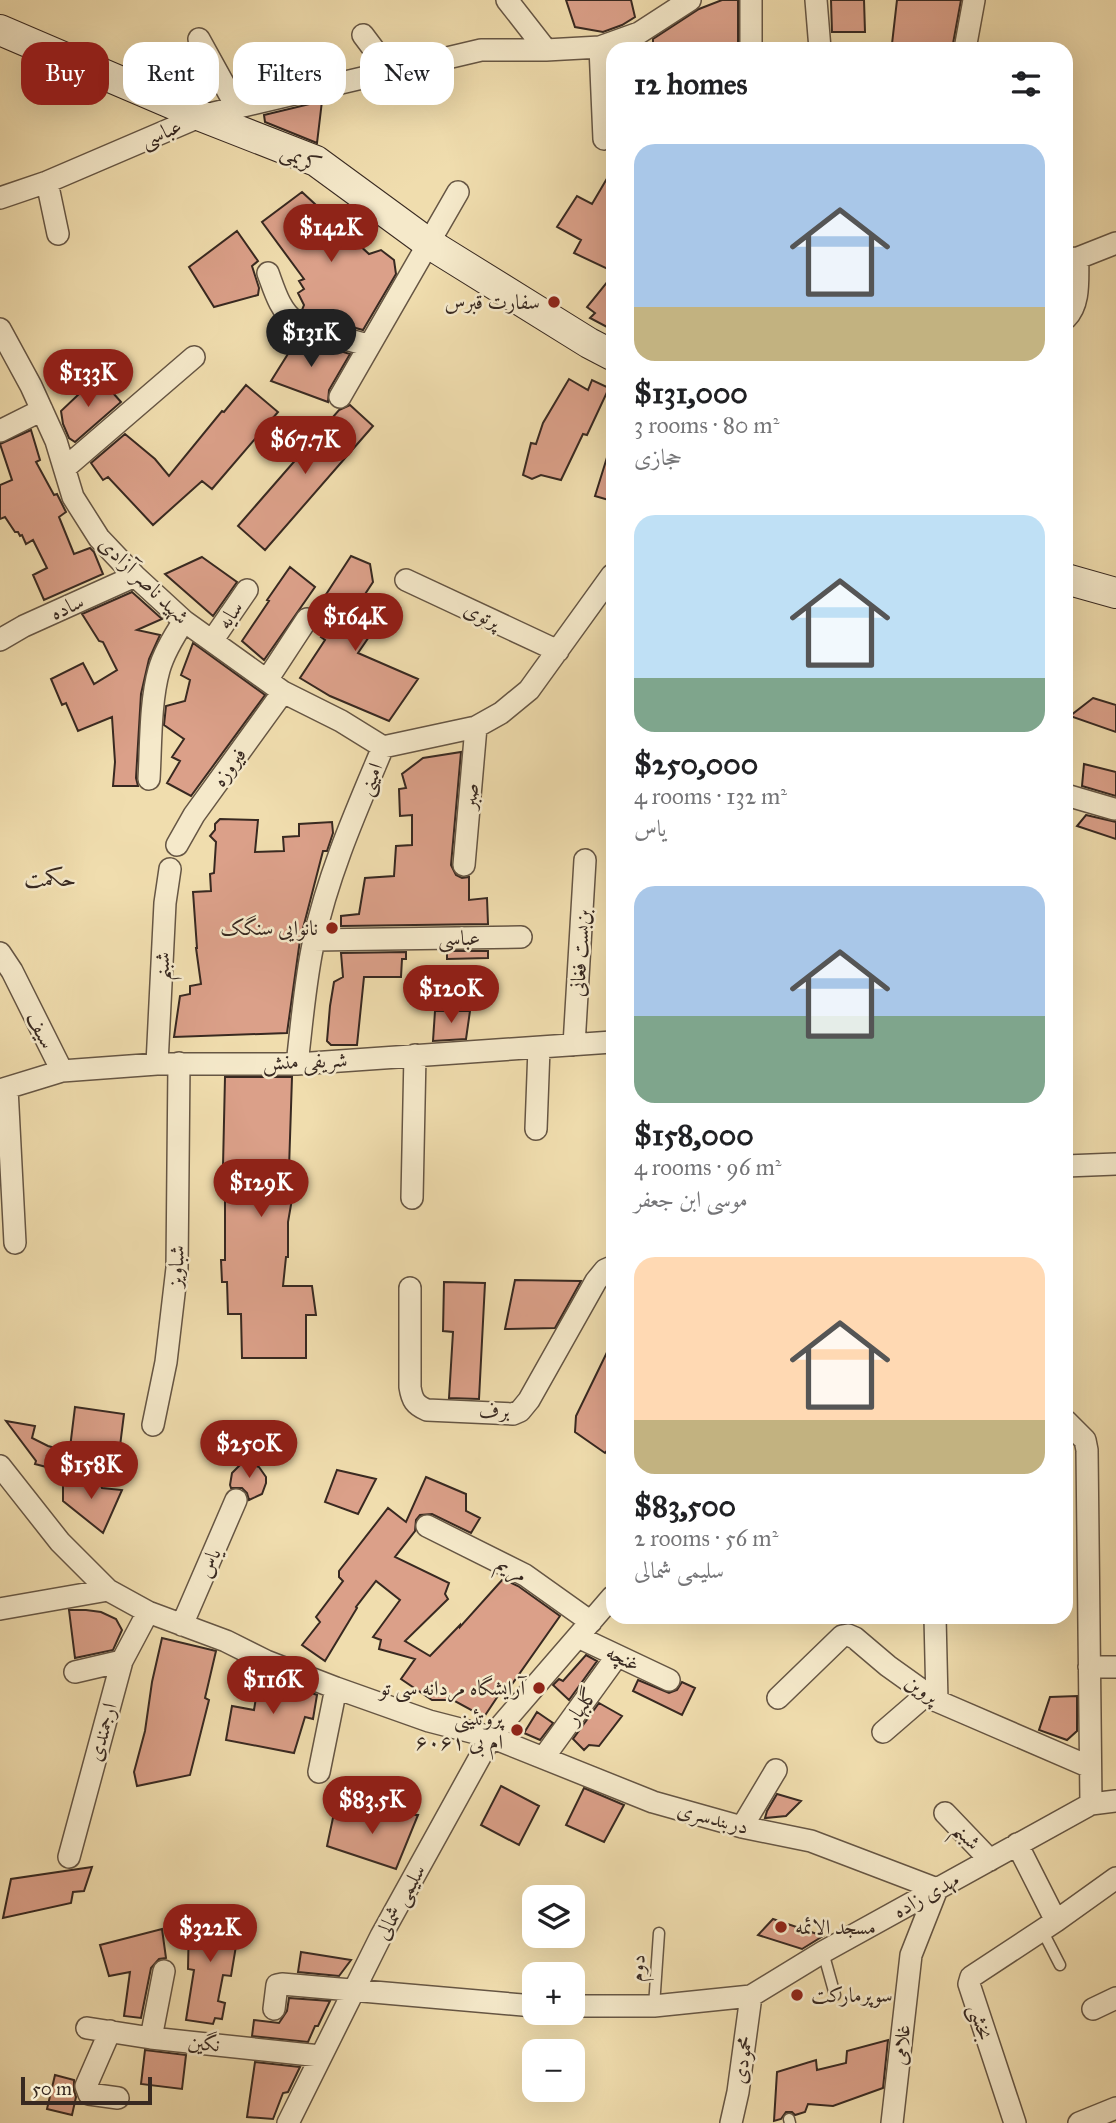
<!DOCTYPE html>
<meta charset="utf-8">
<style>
body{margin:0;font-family:"IM FELL Great Primer",Amiri,serif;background:#f2f2f2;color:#202124;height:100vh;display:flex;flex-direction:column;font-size:26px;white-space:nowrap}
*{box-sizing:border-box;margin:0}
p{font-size:23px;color:#757577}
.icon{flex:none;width:38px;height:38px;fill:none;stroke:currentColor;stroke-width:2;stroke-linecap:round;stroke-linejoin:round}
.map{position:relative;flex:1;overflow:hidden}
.panel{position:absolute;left:606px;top:42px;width:467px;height:1582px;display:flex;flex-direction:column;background:#fff;border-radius:21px;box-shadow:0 7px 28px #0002}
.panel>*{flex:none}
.banner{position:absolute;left:21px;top:42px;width:480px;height:63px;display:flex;gap:14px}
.tools{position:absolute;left:522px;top:1885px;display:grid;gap:14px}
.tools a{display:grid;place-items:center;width:63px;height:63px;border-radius:14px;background:#fff;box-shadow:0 7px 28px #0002;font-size:35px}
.scale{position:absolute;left:21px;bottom:18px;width:131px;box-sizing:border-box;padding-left:7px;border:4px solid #382921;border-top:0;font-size:19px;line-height:24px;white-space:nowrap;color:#382921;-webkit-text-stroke:5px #f5e9ca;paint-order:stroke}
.price{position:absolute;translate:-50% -60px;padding:0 16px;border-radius:24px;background:#8f2418;color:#fff;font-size:23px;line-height:46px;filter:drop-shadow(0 2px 4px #0008)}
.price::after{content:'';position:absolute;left:50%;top:42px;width:21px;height:16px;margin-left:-10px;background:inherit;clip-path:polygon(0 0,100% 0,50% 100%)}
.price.selected{background:#222;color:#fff}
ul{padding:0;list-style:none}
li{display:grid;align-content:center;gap:14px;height:371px;padding:0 28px}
li span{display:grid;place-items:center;height:217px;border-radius:21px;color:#555}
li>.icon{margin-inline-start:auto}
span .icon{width:126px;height:126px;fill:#fffc;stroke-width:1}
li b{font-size:30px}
h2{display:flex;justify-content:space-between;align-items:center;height:84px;padding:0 28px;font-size:30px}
.chip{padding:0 24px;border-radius:21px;background:#fff;box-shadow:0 7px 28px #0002;font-size:24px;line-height:63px}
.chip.selected{background:#8f2418;color:#fff}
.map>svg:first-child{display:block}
</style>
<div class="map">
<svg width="1116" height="2123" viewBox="0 0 1116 2123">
<rect width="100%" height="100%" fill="#f0ddae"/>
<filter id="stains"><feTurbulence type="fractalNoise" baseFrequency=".00286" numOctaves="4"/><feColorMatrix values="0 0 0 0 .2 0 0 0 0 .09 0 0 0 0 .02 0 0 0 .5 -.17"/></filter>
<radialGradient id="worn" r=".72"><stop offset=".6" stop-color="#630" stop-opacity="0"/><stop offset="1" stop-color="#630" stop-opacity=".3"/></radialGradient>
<path fill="#dba089" stroke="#382921" stroke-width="2" d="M566 0H631L635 17 622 25 603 32 575 27Z
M722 0H738V49H653V39L699 9Z
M831 0H864L865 32H832Z
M897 0H961L952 49H901V44H892Z
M322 101 317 143 265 122 264 115Z
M612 170V271L574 253 581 240 557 227 577 196 592 204Z
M302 192 369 254 381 250 394 260 396 274 363 330 323 319 302 310 304 305 298 293 304 289 299 281 304 279 262 222Z
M237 231 258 261 252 266 259 288 258 295 214 307 189 267Z
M612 276V322L607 327 590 318 595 313 587 307Z
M298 338 350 354 329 390 328 402 271 381Z
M98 376 121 402 75 442 69 438 63 424 61 411Z
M569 379 588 390 592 380 609 388 587 435 583 434 561 480 541 475 532 479 523 475 531 443 536 444 543 423Z
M246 385 278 412 212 489 202 481 153 525 108 477 103 480 91 463 125 434 155 459 169 476 222 411 224 412Z
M350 405 373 426 265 550 238 526 339 410Z
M31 430 40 460 36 462 54 495 57 494 66 512 59 517 74 554 90 548 94 552 103 574 44 600 33 575 47 568 33 540 26 544 22 535 20 536 18 532H15L5 517 0 519V485L12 480 0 444Z
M609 451H612V501L595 496Z
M351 556 370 564 373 582 352 614 375 628 358 653 418 679 389 721 330 696 300 678 325 640 321 637 341 607 325 596Z
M202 557 237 582 213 616 165 574Z
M290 567 315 587 264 660 242 641 269 601 267 600Z
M132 592 162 619 137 630 160 635 149 659 141 694 136 778 138 786H113L115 762 112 717 78 731 66 703 62 705 51 679 83 663 94 684 117 670 103 642 99 641 82 614Z
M193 643 265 695 191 796 167 783 180 761 172 757 184 739 164 725 166 706 185 701 190 680 181 675Z
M1093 698 1116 705V732L1070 716Z
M461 752 451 865 456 875 462 878 469 877V900L487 898 488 924 341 926V916L359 914 365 878 394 876 396 846 412 845V815L400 816 399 789 406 788 402 774 423 758Z
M1084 764 1116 772V796L1082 786Z
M1086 815 1116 822V839L1077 826Z
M220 819 258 820 255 852 284 851 283 837 299 836V824L332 822 333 833 327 851H323L300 940 287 1033 174 1037 180 996 190 994V986L201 984 196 948H197L193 892 211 891 210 874 214 873 216 842 210 836 215 830V824Z
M447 951H488V958L447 959Z
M406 952V959H402L401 977H364L357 1045H331L327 1041 330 1006 334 982 343 977 341 953Z
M435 1011H470L466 1039 433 1041Z
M225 1077H292L289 1169H295L292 1199 288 1222V1257H286L283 1286H312L316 1315H306V1358H242L241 1314H228L227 1282H222L221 1260H225V1194L223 1195 225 1164 223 1166Z
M515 1280 581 1281 555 1328 505 1329Z
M444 1282 485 1283 479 1399 449 1398 453 1332 443 1331Z
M612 1342V1444L605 1453 575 1432 576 1416Z
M75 1407 124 1414 119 1454 70 1448Z
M6 1421 35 1426 32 1438 48 1446 74 1453 69 1473 35 1464 36 1461Z
M248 1463 259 1467 266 1477V1483L262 1494 249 1500 247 1493 242 1488H231L230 1485 232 1473 241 1464Z
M337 1470 376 1479 358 1514 325 1502Z
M426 1477 466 1494V1511L480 1518 471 1533 432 1514 420 1515 416 1520 415 1531 395 1557 449 1583 445 1594 448 1599 405 1641 430 1656 460 1625V1627L503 1579 518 1586 560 1616 510 1687 506 1684 484 1717 453 1700H432L401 1679 415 1659 379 1649 381 1640 373 1637 400 1600 376 1581 356 1607 357 1608 325 1661 302 1645 320 1622 316 1617 343 1581 339 1577V1571L388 1508 406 1522Z
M63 1481 100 1482 102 1488 122 1490 103 1533 63 1501Z
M69 1610H86L101 1612 116 1619 122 1630 113 1650 75 1658Z
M162 1638 216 1651 205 1698 209 1700 190 1775 137 1786 134 1772 145 1731 152 1682Z
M586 1655 597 1661 569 1700 553 1685 559 1679 563 1681Z
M260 1673 317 1695 313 1719 305 1717 294 1753 226 1740 232 1706 254 1710Z
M638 1680 669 1693 677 1690 682 1682 695 1688 682 1715 633 1691Z
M1077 1696V1731L1067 1740 1039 1730 1050 1697Z
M599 1703 622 1716 599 1746 589 1745 584 1750 573 1739Z
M537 1712 553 1723 540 1740 524 1733Z
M501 1786 539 1806 519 1845 481 1825Z
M584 1788 624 1805 604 1842 566 1825Z
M777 1794 801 1801 786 1816 765 1818 767 1811Z
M334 1813 418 1815 396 1869 327 1846Z
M92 1867 84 1891 73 1892 71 1903 3 1918 11 1879Z
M228 1912 230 1922H240L231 1976 223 1975 218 2001 225 2003 222 2019 215 2018 213 2024 186 2020 194 1970 188 1969 189 1919Z
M773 1919 823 1936 802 1949 758 1935Z
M162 1929 166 1958 159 1959 151 1968 141 2018 124 2016 130 1972 109 1976 100 1945Z
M301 1952 351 1960 339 1976 298 1972Z
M289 1998 330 2001 318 2026H315L308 2042 252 2036 254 2020 279 2023 287 2011Z
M888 2040 883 2088 833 2106 808 2104 805 2112 795 2115 792 2112H786L781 2119 774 2121 777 2072 816 2060 817 2070 846 2063 847 2051Z
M145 2050 186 2055 182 2089 141 2084Z
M255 2062 300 2067 288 2092 283 2093 273 2119 247 2117Z
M55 2075 74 2080V2090L76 2097 72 2115 47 2109Z"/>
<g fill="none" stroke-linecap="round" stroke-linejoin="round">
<g stroke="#665644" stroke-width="13">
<path id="lane" d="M1042 1930 1060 1965
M823 1952 835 1995
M654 2006 659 1933
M789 2119 790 2123"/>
</g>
<g stroke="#665644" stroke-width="24">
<path id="street" d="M507 0 546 50
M751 0V49
M816 0 820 49
M363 35 390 71
M199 39 237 108
M600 47 604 139
M965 49 974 0
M47 182 58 234
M0 198 47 182 201 116 481 50H546L600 47 639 33 690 0
M1066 259 1078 258 1116 243
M268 273C274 289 280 311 295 321 308 331 350 340 368 345
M1066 318C1081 303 1077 277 1078 258
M0 329 31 386 56 441 73 497 99 538 135 576 184 621 283 692 341 721 383 747
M340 397 458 192
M0 431 42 410
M65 468 194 357
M406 580 558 651
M0 640 24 626 135 576
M212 641 247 590
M267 680 307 619
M149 779C151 745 150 702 159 670 164 652 174 636 184 621
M1066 795 1114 809
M177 845 194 815 283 692
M464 865 476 727
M313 940 521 937
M0 953 12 971 62 1071
M574 1045 585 860
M157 1064 165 903 170 869
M297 1064C302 1023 305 980 314 940 328 874 357 809 383 747L476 727 501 713 529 690 612 575
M7 1088 15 1243
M0 1090 62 1071 157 1064H297L612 1042
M536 1129 539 1048
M1066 1166 1116 1164
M412 1198 415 1055
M410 1288V1387C412 1400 415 1405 427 1410L513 1414 520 1411 529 1400 596 1281 605 1270 612 1267
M1066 1421 1085 1440 1087 1450 1091 1804
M153 1425 166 1362 177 1268 179 1063
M0 1466 60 1542 108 1590 148 1612 226 1641 266 1661 336 1688 429 1721 491 1737 653 1802 742 1827 811 1841 937 1889
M427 1526 525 1575 591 1622
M0 1609 108 1590
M935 1617 937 1701
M182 1625 236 1500
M578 1637 669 1680
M1089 1667H1116
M75 1672 122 1661
M778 1698 842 1636 848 1635 855 1638 888 1666 937 1701 1090 1767
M883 1732 927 1694
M544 1757 617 1656
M319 1772 336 1688
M945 1813 990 1860
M742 1827 776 1770
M1017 1844 1056 1921
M69 1857 122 1661 148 1612
M572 2006H654L751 1996 823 1952 1091 1804 1116 1801
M274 2009 277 1985 282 1984 534 2006
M1093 2009 1116 1998
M87 2028 151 2038 320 2056
M110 2031 86 2086 89 2094 118 2098
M151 2038 164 1971
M288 2123 381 1936 491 1737 612 1597
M731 2123 738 2092 751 1996
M892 2123 911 1955 937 1889
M1015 2123 969 1984 971 1977 1056 1921 1116 1878
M1079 2123 1116 2108"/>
</g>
<g stroke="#382921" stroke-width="32">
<path id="secondary" d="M0 30 201 116 316 161 428 243 589 343 612 355
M1066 579 1116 593"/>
</g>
<use href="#lane" stroke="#f5e9ca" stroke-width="10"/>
<use href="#street" stroke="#f5e9ca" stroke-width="21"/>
<use href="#secondary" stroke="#f5e9ca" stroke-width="30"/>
</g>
<g fill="#8f2418" stroke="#f5e9ca" stroke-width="2.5">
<circle cx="554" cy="302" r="7"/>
<circle cx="332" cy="928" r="7"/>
<circle cx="539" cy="1688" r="7"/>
<circle cx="517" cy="1730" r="7"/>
<circle cx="781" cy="1927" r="7"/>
<circle cx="797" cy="1995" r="7"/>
</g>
<g text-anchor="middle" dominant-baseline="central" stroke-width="5" stroke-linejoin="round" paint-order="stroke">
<g font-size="21" fill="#382921" stroke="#f5e9ca">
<text transform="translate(161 133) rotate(-23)">عباسی</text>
<text transform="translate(301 158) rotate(25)">کریمی</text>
<text transform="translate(144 580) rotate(44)">شهید ناصر آزادی</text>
<text transform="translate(67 607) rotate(-24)">ساده</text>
<text transform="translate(230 615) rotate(-55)">سایه</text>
<text transform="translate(482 615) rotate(25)">پرتوی</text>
<text transform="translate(229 767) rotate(-54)">فیروزه</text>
<text transform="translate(370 779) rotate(-67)">امینی</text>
<text transform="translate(470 796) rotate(-85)">صبر</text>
<text transform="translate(459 938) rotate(-1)">عباسی</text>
<text transform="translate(580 953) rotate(-86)">بن‌بست فغانی</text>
<text transform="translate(162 966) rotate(-87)">شبنم</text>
<text transform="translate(41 1030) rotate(64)">سیف</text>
<text transform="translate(305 1061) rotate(-2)">شریفی منش</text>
<text transform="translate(176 1266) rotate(-86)">شباویز</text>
<text transform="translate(494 1411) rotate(-1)">برف</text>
<text transform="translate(209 1563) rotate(-67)">یاس</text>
<text transform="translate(512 1569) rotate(29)">مریم</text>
<text transform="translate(623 1658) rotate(26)">غنچه</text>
<text transform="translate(922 1689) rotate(34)">پروین</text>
<text transform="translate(581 1706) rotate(-54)">گلبهار</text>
<text transform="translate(102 1732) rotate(-74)">ارجمندی</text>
<text transform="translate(713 1818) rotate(15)">دربندسری</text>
<text transform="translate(967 1836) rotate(46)">شبنم</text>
<text transform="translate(926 1895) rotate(-29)">مهدی زاده</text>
<text transform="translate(400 1902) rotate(-61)">سلیمی شمالی</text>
<text transform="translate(637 1968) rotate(-86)">دوم</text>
<text transform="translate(981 2022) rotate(72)">بخشی</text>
<text transform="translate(204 2043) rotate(6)">نگین</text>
<text transform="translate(901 2045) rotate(-84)">غلامی</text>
<text transform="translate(742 2060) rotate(-82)">محمودی</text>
</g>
<g font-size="21" fill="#382921" stroke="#f5e9ca" text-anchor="end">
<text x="540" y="302">سفارت قبرس</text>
<text x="318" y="928">نانوایی سنگک</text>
<text x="525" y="1688">آرایشگاه مردانه سی تو</text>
<text x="503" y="1718">پروتئینی<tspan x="503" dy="24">ام بی ۶۰۶۱</tspan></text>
<text x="795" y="1927" text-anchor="start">مسجد الائمه</text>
<text x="811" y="1995" text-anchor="start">سوپرمارکت</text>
</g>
<g font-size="23" fill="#382921" stroke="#f5e9ca">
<text x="50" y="878">حکمت</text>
</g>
</g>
<rect width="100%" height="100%" filter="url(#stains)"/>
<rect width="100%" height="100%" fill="url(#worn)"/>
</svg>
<div class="tools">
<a><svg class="icon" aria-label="layers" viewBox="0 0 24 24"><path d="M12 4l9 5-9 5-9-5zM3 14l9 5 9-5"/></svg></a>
<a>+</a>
<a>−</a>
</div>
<div class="scale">50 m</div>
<b class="price" style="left:331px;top:264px">$142K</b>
<b class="price selected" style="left:311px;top:369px">$131K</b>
<b class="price" style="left:88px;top:409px">$133K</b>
<b class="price" style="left:305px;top:476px">$67.7K</b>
<b class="price" style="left:355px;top:653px">$164K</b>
<b class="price" style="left:451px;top:1025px">$120K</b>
<b class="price" style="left:261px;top:1219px">$129K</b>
<b class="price" style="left:249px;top:1480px">$250K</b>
<b class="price" style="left:91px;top:1501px">$158K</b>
<b class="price" style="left:273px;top:1716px">$116K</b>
<b class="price" style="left:372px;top:1836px">$83.5K</b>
<b class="price" style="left:210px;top:1964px">$322K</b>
<div class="banner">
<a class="chip selected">Buy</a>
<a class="chip">Rent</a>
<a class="chip">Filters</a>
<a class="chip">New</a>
</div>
<section class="panel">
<h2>12 homes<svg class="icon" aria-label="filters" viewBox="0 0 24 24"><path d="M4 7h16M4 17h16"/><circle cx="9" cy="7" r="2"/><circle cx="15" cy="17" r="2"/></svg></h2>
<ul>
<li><span style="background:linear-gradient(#a9c7e8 75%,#c2b280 0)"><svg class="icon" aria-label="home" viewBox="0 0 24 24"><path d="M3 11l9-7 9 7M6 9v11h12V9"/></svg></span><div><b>$131,000</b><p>3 rooms · 80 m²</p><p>حجازی</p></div></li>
<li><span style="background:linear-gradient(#bfe0f5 75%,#7fa58c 0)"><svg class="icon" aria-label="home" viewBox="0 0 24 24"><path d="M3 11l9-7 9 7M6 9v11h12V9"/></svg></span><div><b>$250,000</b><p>4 rooms · 132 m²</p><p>یاس</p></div></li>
<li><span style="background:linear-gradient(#a9c7e8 60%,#7fa58c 0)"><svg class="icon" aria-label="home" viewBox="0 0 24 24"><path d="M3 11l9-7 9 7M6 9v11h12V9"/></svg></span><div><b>$158,000</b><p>4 rooms · 96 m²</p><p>موسی ابن جعفر</p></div></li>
<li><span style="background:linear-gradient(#ffd9b3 75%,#c2b280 0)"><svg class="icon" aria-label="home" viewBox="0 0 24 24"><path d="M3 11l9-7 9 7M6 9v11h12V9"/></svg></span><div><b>$83,500</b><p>2 rooms · 56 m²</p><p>سلیمی شمالی</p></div></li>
</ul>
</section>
</div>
